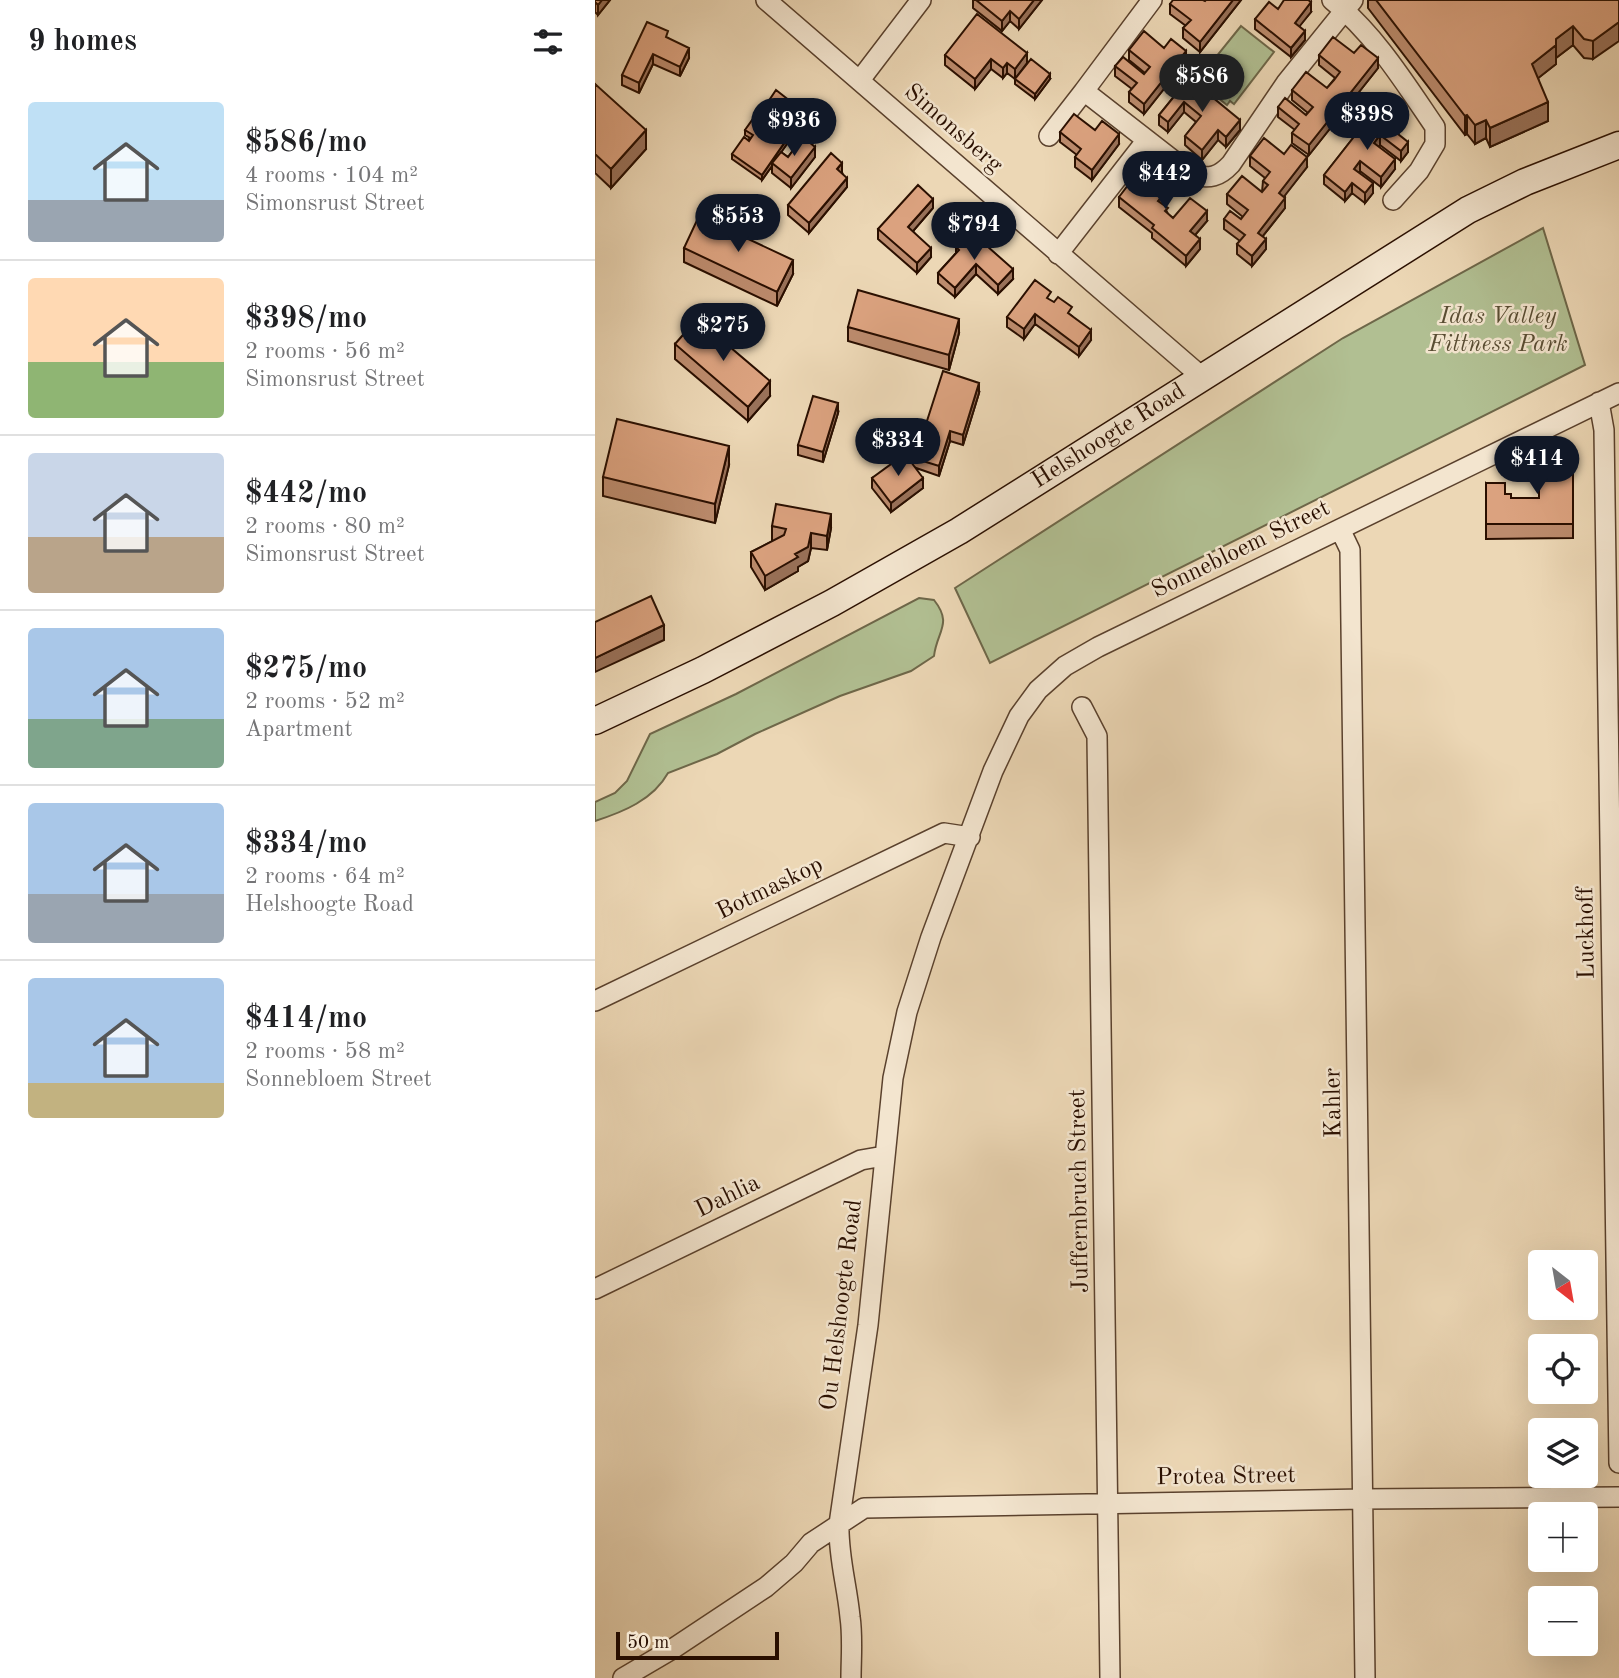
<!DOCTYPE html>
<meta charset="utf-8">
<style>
body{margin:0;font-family:"Old Standard TT",serif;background:#f6f6f6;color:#202124;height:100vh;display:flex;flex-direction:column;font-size:26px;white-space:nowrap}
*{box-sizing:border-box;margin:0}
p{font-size:23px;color:#757577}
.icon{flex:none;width:38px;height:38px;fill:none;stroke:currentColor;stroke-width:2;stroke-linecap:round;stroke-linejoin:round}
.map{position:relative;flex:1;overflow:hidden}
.sheet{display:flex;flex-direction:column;background:#fff;width:595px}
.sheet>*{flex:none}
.needle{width:46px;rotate:149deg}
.controls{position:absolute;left:933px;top:1250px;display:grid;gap:14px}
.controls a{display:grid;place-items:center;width:70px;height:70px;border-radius:7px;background:#fff;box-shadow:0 7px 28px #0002;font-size:35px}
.scale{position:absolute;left:21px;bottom:18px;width:163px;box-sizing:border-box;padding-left:7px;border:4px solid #2a0f00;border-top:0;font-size:19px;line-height:24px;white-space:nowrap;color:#2a0f00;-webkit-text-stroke:5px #f3e5cf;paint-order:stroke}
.price{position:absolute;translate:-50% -60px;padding:0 16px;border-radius:24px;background:#111827;color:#fff;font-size:23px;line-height:46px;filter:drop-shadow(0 2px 4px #0008)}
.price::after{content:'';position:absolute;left:50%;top:42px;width:21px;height:16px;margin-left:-10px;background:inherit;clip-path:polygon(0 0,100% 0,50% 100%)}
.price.selected{background:#222;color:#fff}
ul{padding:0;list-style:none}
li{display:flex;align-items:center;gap:21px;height:175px;padding:0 28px}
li+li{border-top:2px solid #e0e0e0}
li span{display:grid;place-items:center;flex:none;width:196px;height:140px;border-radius:7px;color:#555}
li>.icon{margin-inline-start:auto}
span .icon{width:84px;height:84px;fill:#fffc;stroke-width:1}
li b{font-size:30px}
h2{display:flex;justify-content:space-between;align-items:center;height:84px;padding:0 28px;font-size:30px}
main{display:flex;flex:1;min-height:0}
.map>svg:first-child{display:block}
</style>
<main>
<section class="sheet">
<h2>9 homes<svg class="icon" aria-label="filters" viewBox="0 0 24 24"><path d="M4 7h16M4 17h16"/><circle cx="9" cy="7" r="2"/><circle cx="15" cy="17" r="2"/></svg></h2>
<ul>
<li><span style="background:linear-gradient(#bfe0f5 70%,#9aa5b1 0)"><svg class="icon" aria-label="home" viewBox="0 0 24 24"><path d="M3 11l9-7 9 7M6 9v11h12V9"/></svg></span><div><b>$586/mo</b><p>4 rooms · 104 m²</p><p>Simonsrust Street</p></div></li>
<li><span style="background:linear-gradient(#ffd9b3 60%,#8fb573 0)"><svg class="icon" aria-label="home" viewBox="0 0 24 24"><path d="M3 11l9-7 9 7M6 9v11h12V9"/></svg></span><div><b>$398/mo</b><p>2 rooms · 56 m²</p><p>Simonsrust Street</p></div></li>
<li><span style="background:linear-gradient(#c9d6e8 60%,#b9a48a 0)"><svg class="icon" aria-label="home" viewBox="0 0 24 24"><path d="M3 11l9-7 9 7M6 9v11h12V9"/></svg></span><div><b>$442/mo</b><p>2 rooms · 80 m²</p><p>Simonsrust Street</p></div></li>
<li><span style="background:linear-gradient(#a9c7e8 65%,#7fa58c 0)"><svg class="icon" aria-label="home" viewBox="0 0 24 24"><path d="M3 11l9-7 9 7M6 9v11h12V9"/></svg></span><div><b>$275/mo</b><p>2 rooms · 52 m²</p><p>Apartment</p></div></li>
<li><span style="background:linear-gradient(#a9c7e8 65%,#9aa5b1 0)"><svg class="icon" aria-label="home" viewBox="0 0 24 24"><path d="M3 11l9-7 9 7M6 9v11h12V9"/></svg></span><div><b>$334/mo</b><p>2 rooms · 64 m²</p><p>Helshoogte Road</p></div></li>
<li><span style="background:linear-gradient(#a9c7e8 75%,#c2b280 0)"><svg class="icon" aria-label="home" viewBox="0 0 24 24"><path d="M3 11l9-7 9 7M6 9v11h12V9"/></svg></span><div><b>$414/mo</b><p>2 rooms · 58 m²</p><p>Sonnebloem Street</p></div></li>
</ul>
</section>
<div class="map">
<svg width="1024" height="1678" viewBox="0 0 1024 1678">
<rect width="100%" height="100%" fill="#ecd7b5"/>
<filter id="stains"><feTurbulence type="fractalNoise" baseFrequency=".00286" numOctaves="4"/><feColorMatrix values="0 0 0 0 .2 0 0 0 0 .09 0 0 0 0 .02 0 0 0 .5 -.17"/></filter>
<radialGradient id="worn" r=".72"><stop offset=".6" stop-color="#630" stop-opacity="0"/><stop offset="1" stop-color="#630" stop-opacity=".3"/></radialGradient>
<path fill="#b1bf92" stroke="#6e6749" stroke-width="2" d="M646 26 679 52 639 104 635 101 632 105 596 76 604 66 617 62Z
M948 228 990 365 395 663 360 588 748 338Z
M324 598 339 600C358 624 342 631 339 656L316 671 245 696 160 734 122 754 73 773C58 800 28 812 0 821V802L20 793 32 781 55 734 141 694Z"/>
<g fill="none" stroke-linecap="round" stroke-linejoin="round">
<g stroke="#5a412d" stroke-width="22">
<path id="minor" d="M171 0 607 377
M557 0 489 91 597 175C615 179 624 177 636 164L691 83 758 0
M737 0C779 33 810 83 840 127V144L824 171 798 200
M265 80 326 0
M454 136 489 91
M463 254 551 141
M1004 402 1009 430 1024 1463
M745 529 755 550 770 1678
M487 707 502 736 515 1678
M0 1001 349 833 375 837
M0 1289 266 1160 289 1156
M28 1678 79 1648 171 1587 199 1563 216 1543 269 1508 768 1499 1024 1497
M256 1678C256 1658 258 1637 255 1617 252 1585 243 1556 244 1524L273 1325 298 1078 312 1012 336 937 398 771 424 716 443 690 470 666 503 647 1024 393"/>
</g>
<g stroke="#2a0f00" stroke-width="29">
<g id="secondary">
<path id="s1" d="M0 721 108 670 237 603 364 531 873 210 930 182 1024 145"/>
</g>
</g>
<use href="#minor" stroke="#f3e5cf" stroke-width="19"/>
<use href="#secondary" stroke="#f3e5cf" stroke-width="26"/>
</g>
<path fill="#bc8b6d" stroke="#2a0f00" stroke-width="2" fill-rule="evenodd" d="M0 0H15L3 15 0 12Z
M378 0H447L424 29 415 21 407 31 378 8Z
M611 0H646L605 52 588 38V28L591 26 575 14V4L610 1Z
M773 0H1024L998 59 989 58 978 45 961 58V64L943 78 953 121 895 147 891 138 880 144 872 134 870 135 773 8Z
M683 9 716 12 704 26 710 40 696 57 660 29V19Z
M73 38 94 58 85 76 58 64 44 93 27 85V75Z
M569 48 591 61 549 114 534 102V92L537 89 520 76V66L549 74 550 73 534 60V50Z
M432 53 420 79 412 73 408 78 396 69 380 89 350 65V55Z
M759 53 783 68 714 155 697 143V133L700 130 683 117V107L711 115 713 113 697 100V90L732 88 740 78 724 65V55Z
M594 78 645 130 631 147 623 140 607 160 590 145V136L601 122 589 112 573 132 564 125V115Z
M420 79H455L440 99 420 84Z
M0 84 51 149 16 188 0 173Z
M784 105 805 131 803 134 813 152 806 161 785 145 784 147 800 169 786 187 765 171 764 172 778 193 770 203 757 193 750 201 729 184V175Z
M169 108 218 124 208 137 220 157 196 188 177 173V166L167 180 137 159V154L155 138 150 135V130L167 121 171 115 169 113ZM199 134 206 140 193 157 186 152Z
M500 130 524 144 497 180 480 167V157L482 155 465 142V132Z
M689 154 712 167 688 197 690 208 668 236 671 249 657 266 642 254V244L645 241 629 229V219H646L648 217 632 204V194L667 192 668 181 670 178 655 166V156Z
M247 172 252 187 214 233 193 215V205Z
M546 187 579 190 568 204 573 214 578 218 612 221 600 235 605 249 591 266 557 238V233L524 207V197Z
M338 208 318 231 336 257 322 273 283 239V229Z
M361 247 418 279 403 294 381 274 360 297 343 283V273L361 253Z
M89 248 198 274 182 306 89 262Z
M456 301 477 316 496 340 484 356 440 324 429 339 412 327V317Z
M253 327 364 333 354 370 253 341Z
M80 344 175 396 153 421 80 359Z
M384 393 368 445 355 441 344 476 321 468 328 488 296 512 277 488V478L315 461V457L331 424Z
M243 413 228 462 203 455V445Z
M978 453V538L891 539V483L916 498H944Z
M134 465 120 523 8 496V477Z
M177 526 236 528 232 550 216 548 213 561 203 567V571L170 590 156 567V552L178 541H177Z"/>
<path fill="#997159" stroke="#2a0f00" stroke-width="2" d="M7 0H15L3 15V5Z
M439 0H447L424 29V19Z
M638 0H646L605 52V42Z
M716 2V12L700 32V23Z
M415 11V21L407 31V21Z
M1024 22V41L998 59V41Z
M978 26V45L961 58V39Z
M710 31V40L696 57V48Z
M961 45V64L937 83V64Z
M94 48V58L85 76V67Z
M591 51V61L549 114V104Z
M432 53V63L420 79V69Z
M58 54V64L44 93V83Z
M783 58V68L714 155V145Z
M396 59V69L380 89V79Z
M412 63V73L408 78V68Z
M455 74V79L440 99V94Z
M589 102V112L573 132V122Z
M953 102V121L895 147V128Z
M872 115V134L870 135V116Z
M218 119V124L207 140V135Z
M645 120V130L631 147V137Z
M891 120V138L880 144V125Z
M805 121V131L798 140V130Z
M199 129V134L178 164 177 163V166L167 180V175Z
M51 130V149L16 188V169Z
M623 130V140L607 160V150Z
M524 134V144L497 180V170Z
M785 135V145L779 153V143Z
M813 142V152L806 161V151Z
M220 147V157L196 188V178Z
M712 157V167L684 203V193Z
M800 159V169L786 187V177Z
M765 161V171L759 178V169Z
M247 163V172L242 179V169Z
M252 178V187L214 233V223Z
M579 181V190L563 211V201Z
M757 183V193L750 201V192Z
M778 183V193L770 203V193Z
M690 198V208L663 242V233Z
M338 199V208L313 237V227Z
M612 211V221L595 241V231Z
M605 239V249L591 266V256Z
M671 239V249L657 266V256Z
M336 248V257L322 273V263Z
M198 260V274L182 306V292Z
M381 264V274L360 297V288Z
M418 269V279L403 294V285Z
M440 314V324L429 339V329Z
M364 319V333L354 370V355Z
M496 330V340L484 356V347Z
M175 381V396L153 421V407Z
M384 383V393L368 445V435Z
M243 403V413L228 462V452Z
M355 431V441L344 476V466Z
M134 446V465L120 523V504Z
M328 478V488L296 512V503Z
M236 514V528L232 550V536Z
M216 533V548L213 561 203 567V571L170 590V576L200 554Z
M69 625V640L0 672V658Z"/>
<path fill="#dba27f" stroke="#2a0f00" stroke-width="2" d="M0 0H7L3 5 0 2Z
M381 0H439L424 19 415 11 407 21Z
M578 0H608L610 1 611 0H638L605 42 588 28 596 20 575 4Z
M689 0H713L716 2 700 23 710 31 696 48 660 19 674 2 683 9Z
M781 0H1024V22L998 41 989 39 978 26 961 39V45L937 64 953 102 895 128 891 120 880 125 872 115 870 116Z
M382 14 432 53 420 69 412 63 408 68 396 59 380 79 350 55Z
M52 22 73 31 71 37 94 48 85 67 58 54 44 83 27 75Z
M549 31 569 48 576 39 591 51 549 104 534 92 542 83 520 66 528 57 549 74 555 67 534 50Z
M738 37 759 53 766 45 783 58 714 145 697 133 704 124 683 107 690 98 711 115 718 107 697 90 711 72 732 88 739 80 745 72 724 55Z
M436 59 455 74 440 94 420 79Z
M594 78 645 120 631 137 623 130 607 150 590 136 606 116 589 102 573 122 564 115Z
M0 84 51 130 16 169 0 154Z
M181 90 218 119 207 135 199 129 167 175 137 154 149 137 154 141 158 135 150 130 160 116 167 121 174 111 169 108Z
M784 105 805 121 798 130 813 142 806 151 785 135 779 143 800 159 786 177 765 161 759 169 778 183 770 193 757 183 750 192 729 175Z
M479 114 500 130 507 121 524 134 497 170 480 157 486 149 465 132Z
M208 137 220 147 196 178 177 163 186 152 193 157Z
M669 138 689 154 696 145 712 157 684 193 690 198 663 233 671 239 657 256 642 244 650 235 629 219 635 211 646 219 653 210 632 194 647 176 667 192 673 185 668 181 675 172 655 156Z
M236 153 247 163 242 169 252 178 214 223 193 205Z
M562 167 579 181 563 201 573 208 570 211 578 218 595 198 612 211 595 231 605 239 591 256 557 228 559 225 524 197 537 180 546 187Z
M323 185 338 199 313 227 336 248 322 263 283 229Z
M104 216 198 260 182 292 89 248Z
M375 231 418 269 403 285 381 264 360 288 343 273 364 250 361 247Z
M440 280 456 292 452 298 459 302 463 297 477 307 473 313 496 330 484 347 440 314 429 329 412 317Z
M263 290 364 319 354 355 253 327Z
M102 319 175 381 153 407 80 344Z
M348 371 384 383 368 435 355 431 344 466 315 457 326 422 331 424Z
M218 396 243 403 228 452 203 445Z
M22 419 134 446 120 504 8 477Z
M978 453V524H891V483H910V494H916V498H944V454Z
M310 454 328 478 296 503 277 478Z
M181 504 236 514 232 536 216 533 213 547 200 554 203 557 170 576 156 552 189 535 191 529 177 526Z
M56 596 69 625 0 658V622Z"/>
<g text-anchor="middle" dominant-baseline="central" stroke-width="5" stroke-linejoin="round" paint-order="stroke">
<g font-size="24" fill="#2a0f00" stroke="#f3e5cf">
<text transform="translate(358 129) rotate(41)">Simonsberg</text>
<text stroke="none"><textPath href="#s1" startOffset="588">Helshoogte Road</textPath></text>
<text transform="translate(646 550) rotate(-26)">Sonnebloem Street</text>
<text transform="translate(175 889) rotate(-26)">Botmaskop</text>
<text transform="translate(992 933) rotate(-91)">Luckhoff</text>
<text transform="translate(739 1103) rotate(-91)">Kahler</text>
<text transform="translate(485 1191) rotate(-91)">Juffernbruch Street</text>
<text transform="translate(133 1197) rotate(-26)">Dahlia</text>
<text transform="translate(247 1305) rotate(-83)">Ou Helshoogte Road</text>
<text transform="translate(631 1477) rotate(-1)">Protea Street</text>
</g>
<g font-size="24" font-style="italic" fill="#594d33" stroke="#f3e5cf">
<text x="903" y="317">Idas Valley<tspan x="903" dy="28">Fittness Park</tspan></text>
</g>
</g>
<rect width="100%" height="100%" filter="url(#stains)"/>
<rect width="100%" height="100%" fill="url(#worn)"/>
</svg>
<div class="controls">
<a><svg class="needle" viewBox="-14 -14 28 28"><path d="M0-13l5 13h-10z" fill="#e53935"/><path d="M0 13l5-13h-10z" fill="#757577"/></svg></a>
<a><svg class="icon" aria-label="locate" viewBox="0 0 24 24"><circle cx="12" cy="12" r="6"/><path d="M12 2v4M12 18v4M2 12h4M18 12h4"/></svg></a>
<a><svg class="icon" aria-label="layers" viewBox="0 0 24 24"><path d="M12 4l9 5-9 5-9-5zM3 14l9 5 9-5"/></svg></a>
<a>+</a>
<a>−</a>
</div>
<div class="scale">50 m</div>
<b class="price selected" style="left:607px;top:114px">$586</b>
<b class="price" style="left:772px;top:152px">$398</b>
<b class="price" style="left:199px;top:158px">$936</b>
<b class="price" style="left:570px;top:211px">$442</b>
<b class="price" style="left:143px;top:254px">$553</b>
<b class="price" style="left:379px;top:262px">$794</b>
<b class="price" style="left:128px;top:363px">$275</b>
<b class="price" style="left:303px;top:478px">$334</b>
<b class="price" style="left:942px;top:496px">$414</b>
</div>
</main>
